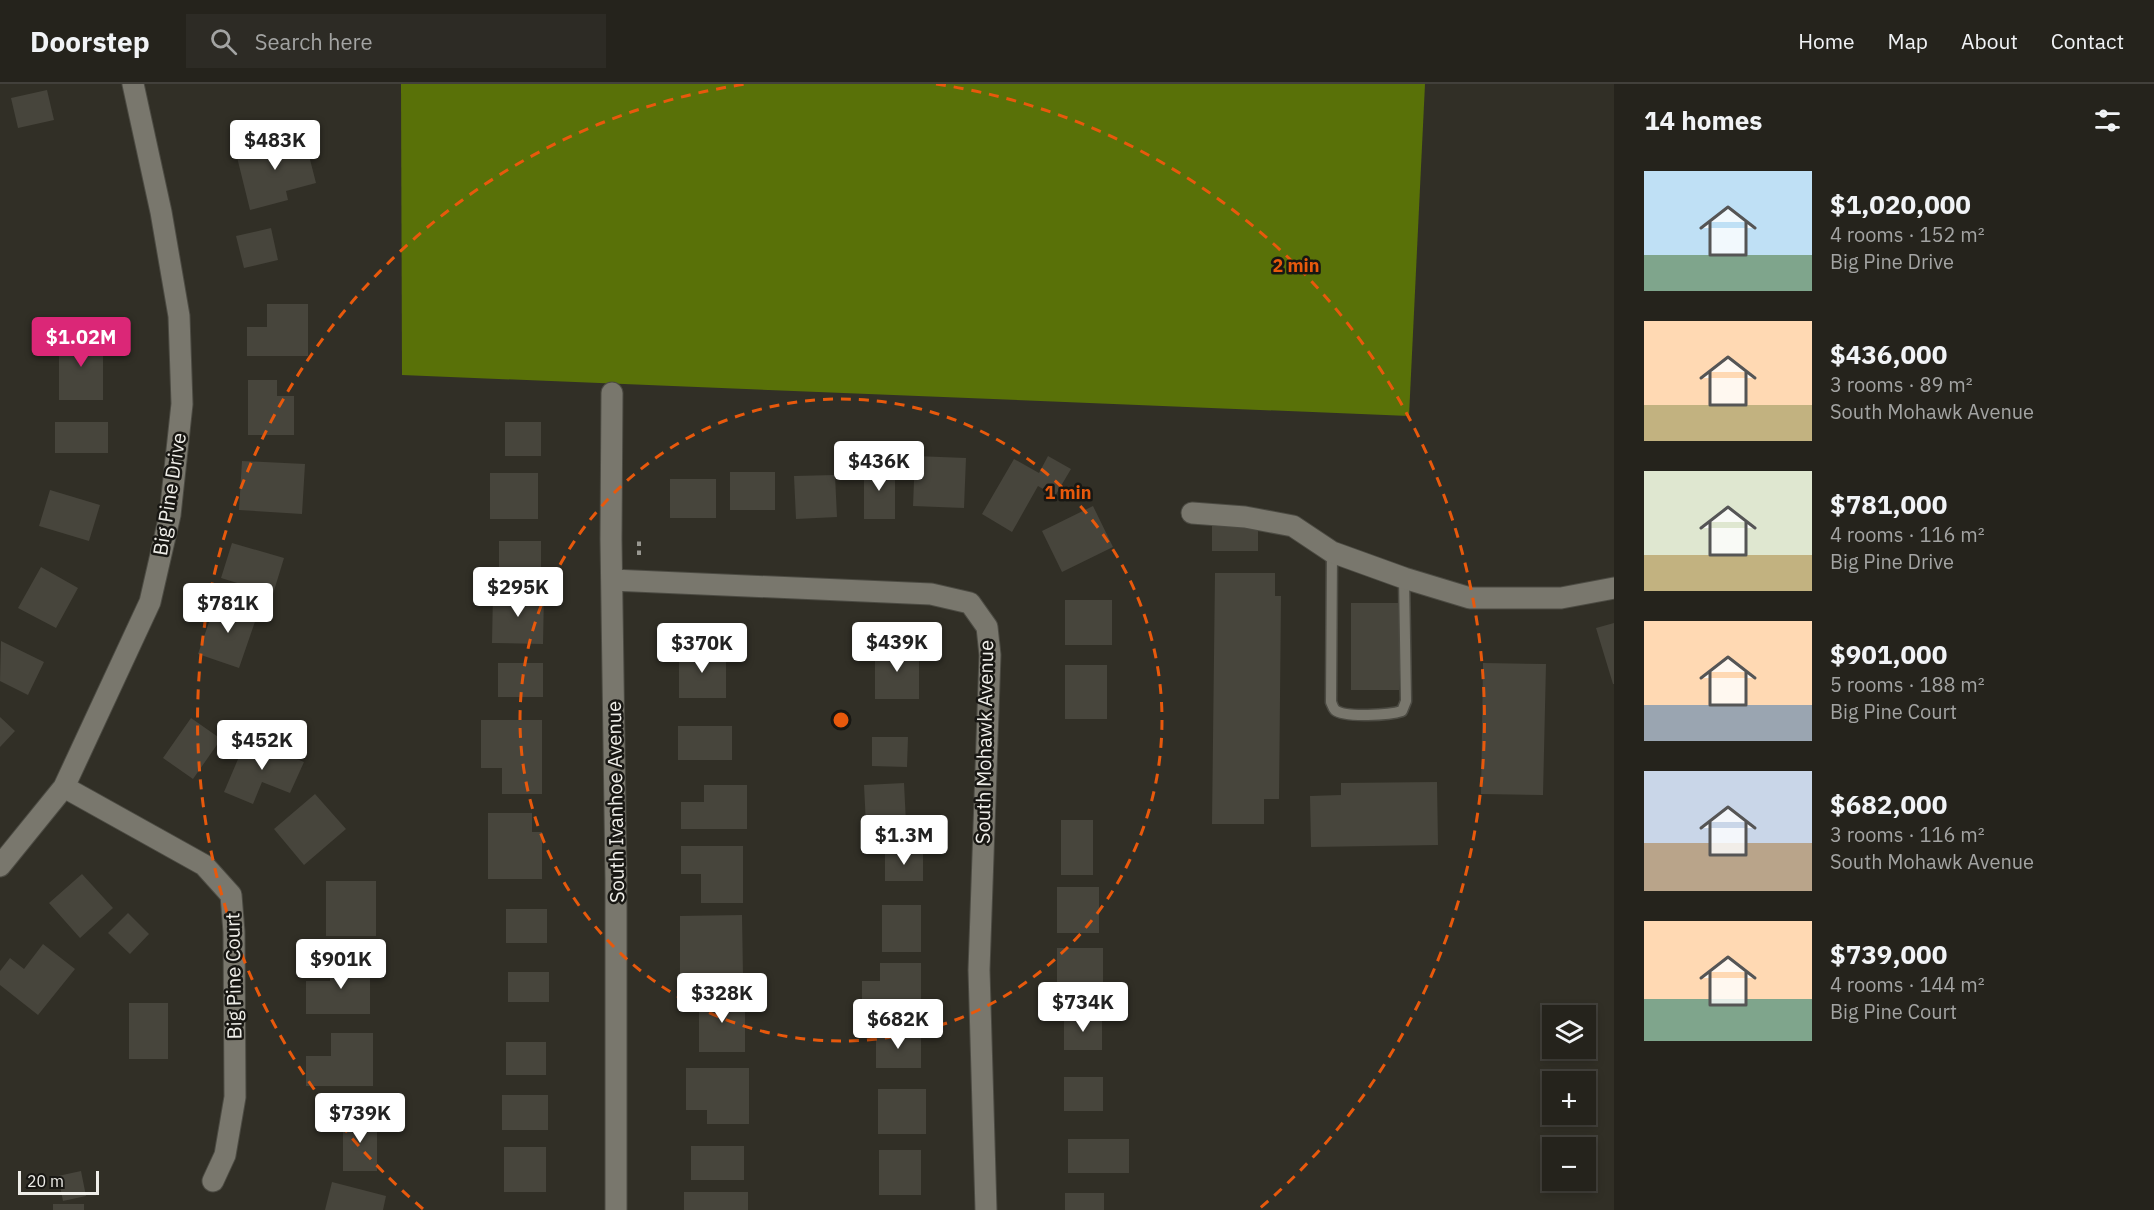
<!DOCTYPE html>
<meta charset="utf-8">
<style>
body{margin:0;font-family:"IBM Plex Sans",sans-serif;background:#2d2b25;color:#f1f3f6;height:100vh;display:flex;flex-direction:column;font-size:22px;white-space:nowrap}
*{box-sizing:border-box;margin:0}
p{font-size:20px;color:#a3a4a3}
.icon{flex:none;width:33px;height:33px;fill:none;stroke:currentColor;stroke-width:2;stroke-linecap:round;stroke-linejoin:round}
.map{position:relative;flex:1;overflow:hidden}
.details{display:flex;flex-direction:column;background:#25231c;width:540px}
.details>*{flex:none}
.tools{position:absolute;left:1542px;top:921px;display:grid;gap:12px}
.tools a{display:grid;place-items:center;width:54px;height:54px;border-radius:0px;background:#25231c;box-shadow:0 3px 9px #0003,0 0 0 2px #42403b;font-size:30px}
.scale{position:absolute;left:18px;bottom:15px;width:81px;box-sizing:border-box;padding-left:6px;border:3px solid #efeee9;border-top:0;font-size:16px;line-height:21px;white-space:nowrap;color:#efeee9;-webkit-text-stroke:4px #181713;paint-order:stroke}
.price{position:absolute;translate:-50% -51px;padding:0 14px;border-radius:6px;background:#fff;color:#222;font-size:20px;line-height:39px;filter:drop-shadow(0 2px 3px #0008)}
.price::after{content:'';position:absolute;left:50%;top:36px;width:18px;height:14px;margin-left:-9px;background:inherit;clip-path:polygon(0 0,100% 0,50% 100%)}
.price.active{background:#db2777;color:#fff}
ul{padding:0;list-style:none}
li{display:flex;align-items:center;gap:18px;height:150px;padding:0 30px}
li span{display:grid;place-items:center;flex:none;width:168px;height:120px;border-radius:0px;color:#555}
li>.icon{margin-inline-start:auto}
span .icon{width:72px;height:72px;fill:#fffc;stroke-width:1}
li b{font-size:26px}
h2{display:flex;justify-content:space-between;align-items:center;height:72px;padding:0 30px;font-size:26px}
header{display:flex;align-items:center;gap:36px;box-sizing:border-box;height:84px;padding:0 30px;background:#25231c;border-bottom:2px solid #42403b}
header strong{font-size:28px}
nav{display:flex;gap:33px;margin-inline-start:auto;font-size:21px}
.search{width:420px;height:54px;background:#2d2b25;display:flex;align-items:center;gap:15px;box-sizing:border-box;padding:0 21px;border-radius:0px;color:#a3a4a3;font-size:22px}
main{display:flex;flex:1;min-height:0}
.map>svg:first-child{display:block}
</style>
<header>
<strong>Doorstep</strong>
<div class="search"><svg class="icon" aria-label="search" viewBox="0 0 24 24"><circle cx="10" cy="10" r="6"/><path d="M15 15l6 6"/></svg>Search here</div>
<nav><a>Home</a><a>Map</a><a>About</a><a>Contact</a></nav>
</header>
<main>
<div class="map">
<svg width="1614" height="1126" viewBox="0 0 1614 1126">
<rect width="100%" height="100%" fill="#312f26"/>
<path fill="#597108" d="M401 0H1425L1409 332 402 291Z"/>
<path fill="#47453c" d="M47 6 54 36 18 44 11 14Z
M304 52 316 99 286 107 288 116 250 126 236 69Z
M271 144 278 176 244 184 236 152Z
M267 220H308V272H247V243H267Z
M59 251H103V316H59Z
M248 296H277V312H294V351H248Z
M55 338H108V369H55Z
M505 338H541V372H505Z
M915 372 966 374 964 424 913 422Z
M1048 372 1071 385 1055 412 1038 402 1012 448 982 430 1014 375 1039 389Z
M242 377 305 380 302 430 239 426Z
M864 381H895V435H864Z
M730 388H775V426H730Z
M490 389H538V435H490Z
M835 391 837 433 796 435 794 392Z
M670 395H716V434H670Z
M50 406 100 421 89 457 39 442Z
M1093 422 1113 463 1062 488 1042 447Z
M1212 442H1258V467H1212Z
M499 457H541V490H499Z
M232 459 284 474 273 510 221 494Z
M41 483 78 504 56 544 18 524Z
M1215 489H1275V512H1281L1279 715H1264V740H1212Z
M493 508 544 509 543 560 492 559Z
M217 515 258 529 239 584 198 570Z
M1065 516H1112V561H1065Z
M1351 519H1399V606H1351Z
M1614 539V600H1613L1596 544Z
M1 557 44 578 28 611 0 597Z
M875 564H919V615H875Z
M679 567H726V614H679Z
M498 579H543V613H498Z
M1483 579 1546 580 1543 711 1481 710Z
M1065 581H1107V635H1065Z
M0 633 15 647 0 663Z
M191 634 221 655 193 695 163 674Z
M481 636H542V710H502V684H481Z
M678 642H732V676H678Z
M872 653H908L907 683 872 682Z
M247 654 304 678 290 709 262 698 253 720 224 708Z
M1437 698 1438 761 1311 763 1310 712 1341 711V699Z
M904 699 906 739 866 741 864 701Z
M704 701H747V745H681V718H704Z
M315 710 346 745 304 781 274 745Z
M488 729H532V748H542V795H488Z
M1061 736H1093V791H1061Z
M681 762H743V819H701V790H681Z
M885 767H923V797H885Z
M82 790 113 824 80 854 49 819Z
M326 797H376V852H326Z
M1057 803H1099V849H1057Z
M882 821H921V868H882Z
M506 825H547V859H506Z
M128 829 149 850 130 870 108 849Z
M742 831 743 892H680V832Z
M43 860 75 885 38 931 0 901V887L10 874 24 885Z
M1057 864H1103V918H1057Z
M330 876H370V930H306V897H330Z
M880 879H921V928H862V897H880Z
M508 888H549V918H508Z
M699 913H745V968H699Z
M129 919H168V975H129Z
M1064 933H1102V966H1064Z
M876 948H921V984H876Z
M331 949H373V1002H306V972H331Z
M506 958H546V991H506Z
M686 984H749V1040H707V1026H686Z
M1064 993H1103V1027H1064Z
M878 1005H926V1050H878Z
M502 1011H548V1046H502Z
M343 1034H377V1087H343Z
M1068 1055H1129V1089H1068Z
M691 1062H744V1096H691Z
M504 1063H546V1108H504Z
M879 1066H921V1111H879Z
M81 1087 86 1112 63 1117 58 1092Z
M332 1098 386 1112 383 1126H325Z
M684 1108H748V1126H684Z
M1065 1109H1104V1126H1065Z
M53 1120H84V1126H53Z"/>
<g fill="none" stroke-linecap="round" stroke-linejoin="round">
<g stroke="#4c4b43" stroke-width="13">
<path id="service" d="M1332 468 1331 618C1332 620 1333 624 1335 626 1345 634 1390 631 1402 627L1406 617 1404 494"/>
</g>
<g stroke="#4c4b43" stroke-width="23">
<path id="minor" d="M612 309 611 455 616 795V1126
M1192 429 1245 433 1293 442 1332 468 1404 494 1470 514H1561L1614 504
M612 496 931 510 970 519 987 543 990 571 979 886 986 1126
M64 703 204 781 231 811 234 848 235 1013 225 1071 213 1097
M0 782 64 703 150 518 170 431 182 320 179 232 161 128 133 0"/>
</g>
<path stroke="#999891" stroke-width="4" stroke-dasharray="4.5 4.5" stroke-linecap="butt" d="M639 471V457"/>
<use href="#service" stroke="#79776d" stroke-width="10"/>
<use href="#minor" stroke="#79776d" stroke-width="21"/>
</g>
<g fill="none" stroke="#e8590c" stroke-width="3" stroke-dasharray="10 8">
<circle cx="841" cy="636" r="321"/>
<path d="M423 1125A643 643 0 0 1 746 0M936 0A643 643 0 0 1 1259 1125"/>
</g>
<g text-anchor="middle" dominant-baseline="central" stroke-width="5" stroke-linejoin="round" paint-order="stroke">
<g font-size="20" fill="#efeee9" stroke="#181713">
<text transform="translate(169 410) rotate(-81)">Big Pine Drive</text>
<text transform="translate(984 658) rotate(-89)">South Mohawk Avenue</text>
<text transform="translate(615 718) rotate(-91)">South Ivanhoe Avenue</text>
<text transform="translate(233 892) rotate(-91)">Big Pine Court</text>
</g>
</g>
<circle cx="841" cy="636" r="9" fill="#e8590c" stroke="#181713" stroke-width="3"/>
<g font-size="18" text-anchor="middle" font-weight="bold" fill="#e8590c" stroke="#181713" stroke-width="5" stroke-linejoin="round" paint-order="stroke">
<text x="1296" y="188">2 min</text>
<text x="1068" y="415">1 min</text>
</g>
</svg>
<div class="tools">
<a><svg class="icon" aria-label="layers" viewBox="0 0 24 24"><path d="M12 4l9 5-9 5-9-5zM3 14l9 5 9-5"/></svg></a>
<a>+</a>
<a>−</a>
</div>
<div class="scale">20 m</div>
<b class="price" style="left:275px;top:87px">$483K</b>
<b class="price active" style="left:81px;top:284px">$1.02M</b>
<b class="price" style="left:879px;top:408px">$436K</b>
<b class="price" style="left:518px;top:534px">$295K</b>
<b class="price" style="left:228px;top:550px">$781K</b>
<b class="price" style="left:897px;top:589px">$439K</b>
<b class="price" style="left:702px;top:590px">$370K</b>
<b class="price" style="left:262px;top:687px">$452K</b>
<b class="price" style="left:904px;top:782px">$1.3M</b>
<b class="price" style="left:341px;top:906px">$901K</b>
<b class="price" style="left:722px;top:940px">$328K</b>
<b class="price" style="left:1083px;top:949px">$734K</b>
<b class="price" style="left:898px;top:966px">$682K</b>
<b class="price" style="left:360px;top:1060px">$739K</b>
</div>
<section class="details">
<h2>14 homes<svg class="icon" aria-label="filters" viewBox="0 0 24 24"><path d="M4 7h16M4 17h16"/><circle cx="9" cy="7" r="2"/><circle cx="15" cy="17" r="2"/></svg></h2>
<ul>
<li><span style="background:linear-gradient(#bfe0f5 70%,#7fa58c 0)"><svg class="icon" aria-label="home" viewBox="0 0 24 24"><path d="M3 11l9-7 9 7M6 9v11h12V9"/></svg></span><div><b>$1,020,000</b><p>4 rooms · 152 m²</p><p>Big Pine Drive</p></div></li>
<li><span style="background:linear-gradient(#ffd9b3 70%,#c2b280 0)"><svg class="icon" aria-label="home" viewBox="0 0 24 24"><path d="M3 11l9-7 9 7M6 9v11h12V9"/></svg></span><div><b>$436,000</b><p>3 rooms · 89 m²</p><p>South Mohawk Avenue</p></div></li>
<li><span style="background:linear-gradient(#dfe7d0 70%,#c2b280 0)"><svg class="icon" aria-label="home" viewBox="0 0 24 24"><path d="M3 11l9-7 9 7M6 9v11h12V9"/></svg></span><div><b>$781,000</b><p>4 rooms · 116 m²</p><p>Big Pine Drive</p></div></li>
<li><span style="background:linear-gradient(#ffd9b3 70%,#9aa5b1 0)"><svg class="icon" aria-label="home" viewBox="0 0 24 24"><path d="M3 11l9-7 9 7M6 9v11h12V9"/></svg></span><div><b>$901,000</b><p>5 rooms · 188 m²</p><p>Big Pine Court</p></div></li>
<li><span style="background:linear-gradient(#c9d6e8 60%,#b9a48a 0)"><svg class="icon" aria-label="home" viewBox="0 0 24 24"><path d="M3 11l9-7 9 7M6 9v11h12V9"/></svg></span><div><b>$682,000</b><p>3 rooms · 116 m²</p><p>South Mohawk Avenue</p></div></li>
<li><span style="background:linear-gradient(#ffd9b3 65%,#7fa58c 0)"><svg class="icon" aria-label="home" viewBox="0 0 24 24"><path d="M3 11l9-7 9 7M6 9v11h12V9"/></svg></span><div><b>$739,000</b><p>4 rooms · 144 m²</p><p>Big Pine Court</p></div></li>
</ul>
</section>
</main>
